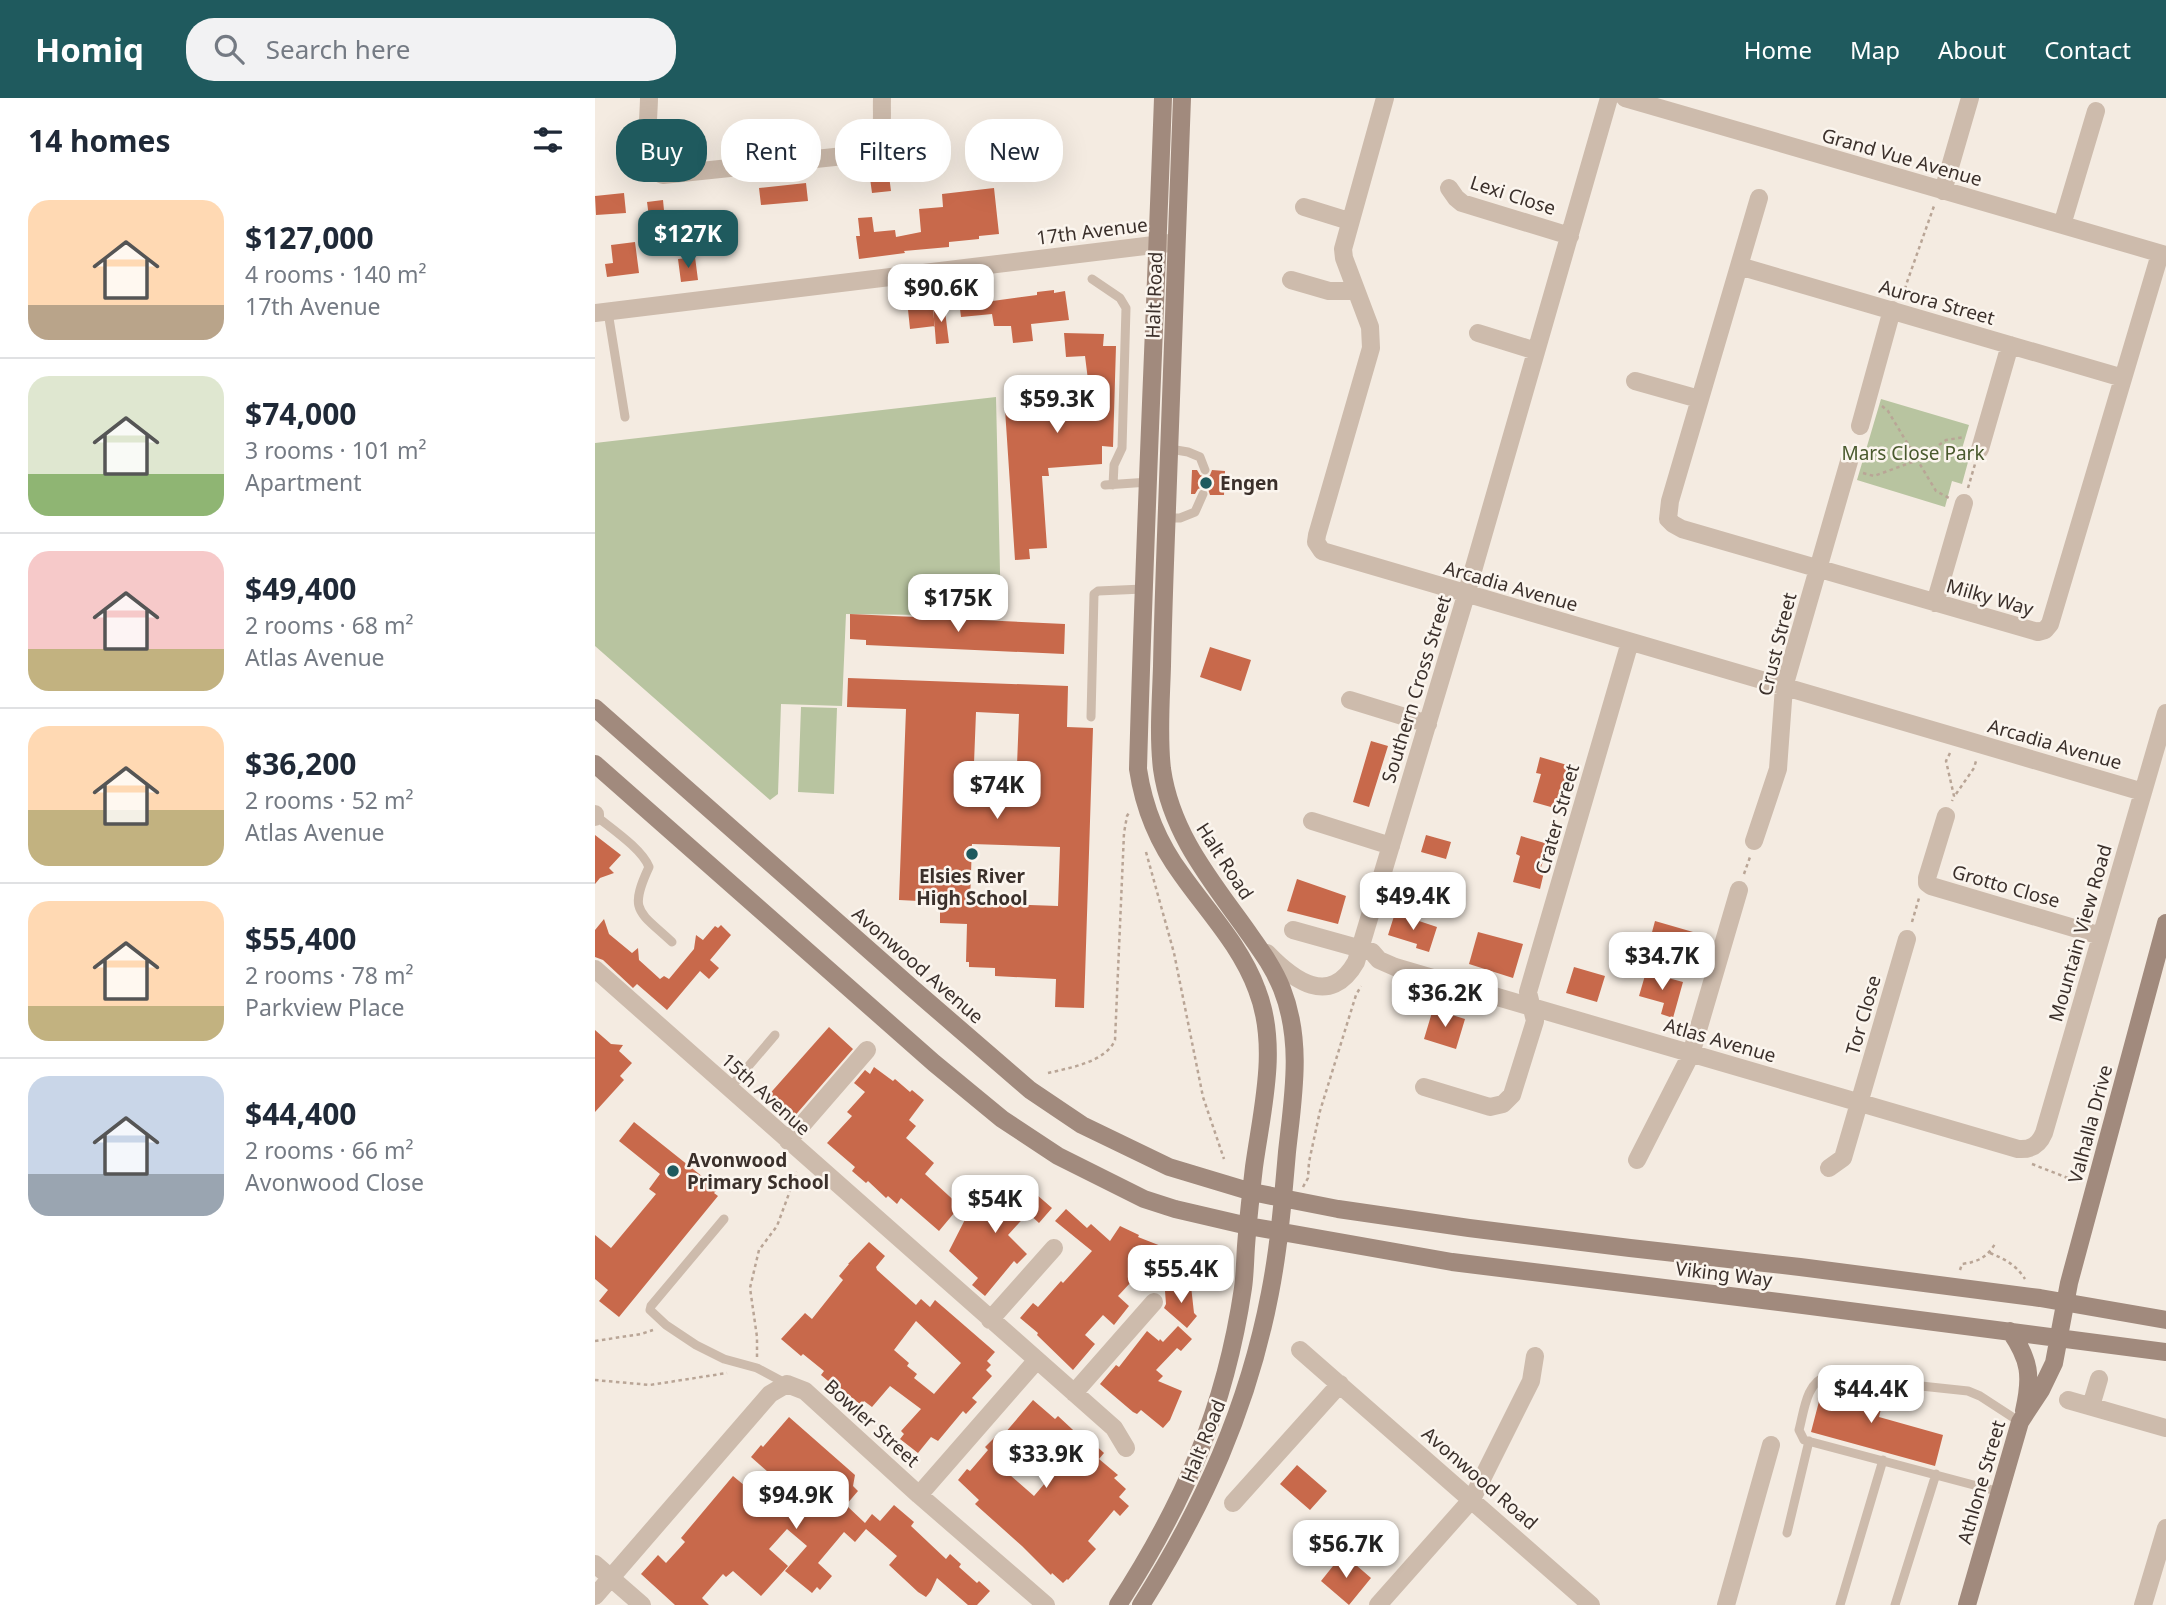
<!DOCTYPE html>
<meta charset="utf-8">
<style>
body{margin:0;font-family:"Noto Sans",sans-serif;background:#f2f2f3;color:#1f2937;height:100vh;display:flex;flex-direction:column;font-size:26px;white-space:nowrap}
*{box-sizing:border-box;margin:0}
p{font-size:23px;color:#747a83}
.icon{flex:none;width:38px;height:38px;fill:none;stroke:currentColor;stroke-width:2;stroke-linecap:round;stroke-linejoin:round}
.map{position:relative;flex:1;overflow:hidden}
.side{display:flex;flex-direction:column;background:#fff;width:595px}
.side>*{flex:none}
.guide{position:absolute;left:21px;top:21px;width:665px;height:63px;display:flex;gap:14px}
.price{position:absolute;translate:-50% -60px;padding:0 16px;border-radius:14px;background:#fff;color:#222;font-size:23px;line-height:46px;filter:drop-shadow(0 2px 4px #0008)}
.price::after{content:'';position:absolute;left:50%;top:42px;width:21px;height:16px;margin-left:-10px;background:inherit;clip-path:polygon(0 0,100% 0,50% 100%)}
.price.on{background:#1f5a5e;color:#fff}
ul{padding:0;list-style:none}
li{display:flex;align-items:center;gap:21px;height:175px;padding:0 28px}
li+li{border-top:2px solid #e0e1e3}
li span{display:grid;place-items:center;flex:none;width:196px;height:140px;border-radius:21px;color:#555}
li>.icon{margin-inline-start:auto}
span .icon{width:84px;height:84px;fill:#fffc;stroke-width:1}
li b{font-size:30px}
h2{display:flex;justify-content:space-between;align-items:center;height:84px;padding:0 28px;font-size:30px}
.tag{padding:0 24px;border-radius:28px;background:#fff;box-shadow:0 7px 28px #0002;font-size:24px;line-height:63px}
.tag.on{background:#1f5a5e;color:#fff}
header{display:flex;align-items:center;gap:42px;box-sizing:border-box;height:98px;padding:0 35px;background:#1f5a5e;color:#fff}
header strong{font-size:33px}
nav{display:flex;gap:38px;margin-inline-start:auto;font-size:24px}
.search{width:490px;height:63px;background:#f2f2f3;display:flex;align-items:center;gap:18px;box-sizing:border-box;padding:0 24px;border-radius:28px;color:#747a83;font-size:26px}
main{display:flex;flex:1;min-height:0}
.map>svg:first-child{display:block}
</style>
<header>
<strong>Homiq</strong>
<div class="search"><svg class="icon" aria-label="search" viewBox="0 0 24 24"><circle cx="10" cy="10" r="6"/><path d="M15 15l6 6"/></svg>Search here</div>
<nav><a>Home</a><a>Map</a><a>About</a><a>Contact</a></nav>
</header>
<main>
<section class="side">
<h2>14 homes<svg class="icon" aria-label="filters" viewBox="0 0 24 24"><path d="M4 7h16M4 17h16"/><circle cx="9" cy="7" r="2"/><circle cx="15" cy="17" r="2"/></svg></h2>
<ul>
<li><span style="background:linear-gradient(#ffd9b3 75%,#b9a48a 0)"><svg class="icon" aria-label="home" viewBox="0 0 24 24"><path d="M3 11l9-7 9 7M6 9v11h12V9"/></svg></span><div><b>$127,000</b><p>4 rooms · 140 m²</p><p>17th Avenue</p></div></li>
<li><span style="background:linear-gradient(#dfe7d0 70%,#8fb573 0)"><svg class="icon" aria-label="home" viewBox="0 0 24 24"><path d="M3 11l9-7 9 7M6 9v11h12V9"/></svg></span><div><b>$74,000</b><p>3 rooms · 101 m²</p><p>Apartment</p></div></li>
<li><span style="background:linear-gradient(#f6c9c9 70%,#c2b280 0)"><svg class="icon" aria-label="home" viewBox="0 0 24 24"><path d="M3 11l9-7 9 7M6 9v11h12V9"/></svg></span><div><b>$49,400</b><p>2 rooms · 68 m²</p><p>Atlas Avenue</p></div></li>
<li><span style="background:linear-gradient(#ffd9b3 60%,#c2b280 0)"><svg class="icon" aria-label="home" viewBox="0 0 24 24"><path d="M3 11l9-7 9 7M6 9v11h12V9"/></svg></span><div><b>$36,200</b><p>2 rooms · 52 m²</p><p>Atlas Avenue</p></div></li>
<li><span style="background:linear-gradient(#ffd9b3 75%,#c2b280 0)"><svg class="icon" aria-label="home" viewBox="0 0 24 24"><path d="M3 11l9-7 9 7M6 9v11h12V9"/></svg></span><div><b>$55,400</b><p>2 rooms · 78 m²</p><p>Parkview Place</p></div></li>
<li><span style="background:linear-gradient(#c9d6e8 70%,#9aa5b1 0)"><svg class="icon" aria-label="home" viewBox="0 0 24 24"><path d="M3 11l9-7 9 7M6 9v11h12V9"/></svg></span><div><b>$44,400</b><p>2 rooms · 66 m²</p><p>Avonwood Close</p></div></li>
</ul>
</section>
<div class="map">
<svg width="1571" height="1507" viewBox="0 0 1571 1507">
<rect width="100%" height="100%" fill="#f4ebe1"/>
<path fill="#b8c4a0" d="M401 299 406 518 251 516 247 608 186 606 183 696 175 702 0 548V345Z
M1286 301 1374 327 1364 361 1373 364 1367 386 1357 383 1350 409 1262 382Z
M206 609 242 610 239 696 203 694Z"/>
<path fill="#c8694b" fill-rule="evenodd" d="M293 70 296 93 277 95 274 73Z
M211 85 213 103 166 107 164 90Z
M399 90 404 136 384 138V141L354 144V149L309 153 310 155 264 161 261 138H265L263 120 277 119 279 134 300 132 301 139 326 134 324 111 348 109 347 96Z
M29 95 31 115 1 117 0 98Z
M68 102 71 133 56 134 52 104Z
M40 144 44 175 12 179 10 166 18 165 16 147Z
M100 159 103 182 86 184 83 161Z
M459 192V195L470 193 474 222 436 226 438 243 418 245 416 228H399L397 216 366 219 363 195 382 194 383 205 442 197V194Z
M336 199 340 228 315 231 312 202Z
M349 205 354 245 341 246 338 207Z
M469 235 509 236 508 248H521L518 349 507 348V366L453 370 454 378H447L452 450 434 451 435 461 420 462 409 296 494 290 490 258 471 259Z
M597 372H602L605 377 610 379 615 377 617 372 630 373 629 397H615L613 391 608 389 603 391 600 396H596Z
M255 516 470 526 469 556 271 547V542L255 541Z
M615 549 656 562 646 593 605 579Z
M253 580 473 588 472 629 498 630 489 910 460 909 461 881 400 878V870L374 869V864H371L372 826 345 825V804L304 802 311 611 252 609ZM381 614 424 616 421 693 378 691ZM377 746 465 749 463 808 375 805Z
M776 643 793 648 774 709 758 704Z
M945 659 979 669 975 685 970 684 963 711 938 704 946 676 941 675Z
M0 737 26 757 14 770 19 775 5 780 0 786Z
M831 737 856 744 851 761 826 754Z
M926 738 953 746 945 773 949 774 945 791 918 784 925 758 921 756Z
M702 781 751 798 743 826 692 813Z
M800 815 842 829 834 854 821 850 822 846 793 837Z
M9 821 14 836 37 855 43 850 44 862 65 881 69 878 74 881 99 851 101 837 108 842 120 828 123 830 126 827 136 837 115 862 124 870 114 881 105 873 72 912 42 886 38 890 8 862 0 859V832Z
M1060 823 1098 834 1091 860 1053 849Z
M883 834 928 846 918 880 874 866Z
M979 869 1010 878 1002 904 971 895Z
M1051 874 1088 884 1078 920 1066 916 1069 905 1044 898Z
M838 911 870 921 861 951 829 941Z
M234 929 258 951 197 1021 171 1000Z
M0 932 16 946 28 947 24 953 37 965 25 978 29 982 0 1014Z
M279 969 298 983 300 981 315 994 317 992 329 1002 314 1022 321 1028 311 1040 339 1065 330 1076 365 1108 344 1133 306 1100 302 1106 293 1098 291 1100 273 1083 271 1085 257 1073 260 1069 232 1045 257 1018 252 1014 270 994 259 985 270 972 275 976Z
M39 1024 123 1091 119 1095 123 1098 24 1219 4 1203 13 1192 0 1181V1137L16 1150 61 1096 54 1091 65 1076 24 1043Z
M426 1083 457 1110 444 1125 433 1115 413 1137 432 1156 422 1166 419 1163 390 1198 377 1187 383 1180 354 1153 384 1094 401 1111Z
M471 1111 492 1130 496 1126 515 1143 525 1128 544 1137 543 1139 566 1148 563 1158 579 1173 569 1184 551 1168 523 1198 534 1208 519 1227 508 1217 490 1237 500 1246 478 1272 442 1237 443 1235 425 1220 438 1205 443 1209 466 1183 468 1185 497 1153 460 1123Z
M274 1144 290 1158 281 1169 282 1172 321 1207 326 1201 335 1209 340 1202 400 1254 392 1263 396 1267 391 1272 397 1278 377 1300 382 1304 371 1316 368 1313 343 1343 336 1339 323 1355 305 1341 309 1336 306 1333 326 1311 295 1288 277 1309 269 1303 266 1307 239 1285 238 1287 226 1277 229 1273 208 1256 206 1258 186 1241 210 1215 217 1221 248 1182 244 1178 254 1166H253ZM321 1223 366 1265 339 1296 319 1280 322 1276 312 1268 314 1265 299 1252Z
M596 1188 599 1215 602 1218 592 1230 569 1210 571 1206 570 1193Z
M583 1228 597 1241 586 1253 582 1250 561 1272 568 1278 563 1283 587 1293 575 1322 568 1330 546 1312 542 1316 538 1314 505 1286 521 1267 524 1269 552 1233 564 1243 565 1241 568 1244Z
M1231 1286 1282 1292 1277 1308 1286 1311 1284 1319 1348 1337 1340 1368 1216 1334 1228 1288Z
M438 1302 460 1321 463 1318 491 1344 494 1341 509 1355 504 1361 523 1377 519 1380 531 1391 524 1399 534 1408 525 1418 519 1412 493 1443 501 1451 473 1482 472 1481 468 1485 457 1475 456 1477 427 1448 380 1406 384 1402 363 1382 372 1371 375 1373 393 1352 390 1349 400 1339 404 1342ZM431 1343 458 1367 451 1374 456 1378 439 1398 407 1370Z
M194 1319 260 1377 258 1388 263 1393 251 1407 270 1425 277 1416 285 1423 299 1407 319 1424 316 1428 351 1461 355 1456 366 1466 364 1469 382 1485 384 1483 395 1493 382 1507H373L342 1480 336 1493 331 1499 323 1494 294 1467 302 1458 271 1431 260 1444 249 1434 223 1465 237 1478 225 1492 222 1489 217 1495 190 1473 212 1448 192 1431 174 1451 193 1468 166 1498 138 1473 131 1479 128 1476 107 1500 114 1507H80L46 1476 63 1457 71 1465 90 1444 86 1440 138 1378 180 1413 196 1394 156 1359 166 1347 168 1349Z
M702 1367 732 1393 715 1412 685 1386Z
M746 1458 759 1469 761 1467 776 1480 754 1507 726 1483Z"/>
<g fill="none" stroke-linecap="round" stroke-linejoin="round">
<path stroke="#b9a596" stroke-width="2.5" stroke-dasharray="3.5 3.5" stroke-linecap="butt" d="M1309 198 1311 187 1339 108
M1287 308 1293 313 1341 393 1354 400
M1268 375 1279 378 1323 362 1351 342 1370 339
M1373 390 1380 366
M1355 655 1351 663 1359 698 1357 703
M1361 696 1379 670 1381 663
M551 754 579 855 608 999 629 1061
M1149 776 1155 759
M1317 824 1324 800
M453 975C474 970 511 964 520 942L529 735 532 718 535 713
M1437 1066 1483 1084
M708 1089 713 1080 714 1064 725 1013 761 897 766 888
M1395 1155C1410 1161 1421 1167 1430 1181
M1365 1172 1367 1166C1383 1164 1393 1159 1401 1144
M0 1243 46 1236 58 1232
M162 1259V1239L155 1190 164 1152 182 1128 202 1074
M0 1282 55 1287 132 1275"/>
<path stroke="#cdbbac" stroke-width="9" d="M497 181 525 200 531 210 527 350 519 367 518 387
M13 214 30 319
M575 351 593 354 605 359 610 372
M510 387 554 384
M572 420H585L600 414 608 396
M496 619 499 496 503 493 548 491
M1 718C17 731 47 751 54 769 33 814 44 813 77 844
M134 991 180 937
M129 1121 56 1208 55 1212 71 1227 101 1247 129 1261 162 1270 192 1286
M1405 1394 1209 1342 1204 1332C1209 1314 1211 1284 1232 1278L1373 1293 1385 1298 1425 1324
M1192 1435 1214 1343
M1245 1507 1288 1362
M1300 1507 1341 1376"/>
<path stroke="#cdbbac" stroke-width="18" d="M54 0C54 20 46 70 68 77L268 56C292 42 286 25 287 0
M790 0 748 151 749 160 775 229 776 250 722 437 721 444 727 453 1548 694
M1030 0 1571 157
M854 90 861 100 867 105 975 138
M1348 93 1375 0
M1164 100 1075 403 1073 421 1078 426 1087 431 1443 534 1450 532 1455 526 1565 156
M709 109 754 123
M1467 127 1501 13
M1144 168 1528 280
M696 182 734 193H761
M0 215 575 145
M883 235 941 253
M1040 283 1104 301
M1265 328 1297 212
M1385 351 1415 247
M1340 505 1369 405
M755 602 833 626
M0 716V719
M1351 718 1332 780V785L1336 788 1506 838
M717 723 796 748
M1159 743 1183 671 1189 589 1255 360
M698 832 777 854 784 862 800 869 1423 1051C1436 1052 1444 1047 1449 1035L1571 615
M672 855C698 882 735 910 761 864L871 497 1014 0
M0 871 519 1330 531 1350
M829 989 895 1009 908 1006 917 997 940 923 933 894 1035 544
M193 1043 272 952
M1042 1062 1096 956 1144 792
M1234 1070 1248 1060 1312 841
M395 1222 459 1150
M705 1252 996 1507
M479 1295 559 1204
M1473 1302 1571 1330
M1496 1308 1504 1281
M324 1397 441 1263
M638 1405 745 1286
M0 1466 47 1507
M0 1498 175 1296 192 1286 210 1293 324 1397 451 1507
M783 1507 877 1401 936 1283 940 1258
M1131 1507 1176 1347
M1548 1507 1571 1430"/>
<path stroke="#a18a7d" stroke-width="18" d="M0 610 317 890 435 992 487 1027 574 1069 657 1094 743 1111 874 1130 1035 1150 1205 1169 1445 1200 1571 1222
M0 666 339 965 407 1021 463 1058 549 1101 580 1111 653 1128 857 1164 1208 1207 1571 1254
M1415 1233C1435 1262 1437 1278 1429 1313
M523 1507C589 1405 630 1312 648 1190 650 1176 650 1162 651 1148 653 1122 656 1095 659 1069 667 1011 684 948 662 892 646 848 613 814 587 777 563 745 549 711 543 671 549 447 560 224 568 0
M546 1507C608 1409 653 1310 675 1195 684 1149 688 1101 692 1054 698 999 708 944 687 891 678 868 664 850 650 830 614 780 576 734 567 671 563 637 566 602 567 568 568 516 570 463 572 410 578 274 582 137 587 0
M1372 1507 1425 1324 1446 1292 1459 1265 1474 1185 1571 825"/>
</g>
<g fill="#1f5a5e" stroke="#fbf5ee" stroke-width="2.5">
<circle cx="611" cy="385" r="7"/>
<circle cx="377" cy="756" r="7"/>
<circle cx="78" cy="1073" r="7"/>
</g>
<g text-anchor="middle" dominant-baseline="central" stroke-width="5" stroke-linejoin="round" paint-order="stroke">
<g font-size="19" fill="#3b302b" stroke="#fbf5ee">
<text transform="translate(1307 59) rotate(16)">Grand Vue Avenue</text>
<text transform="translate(918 97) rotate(18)">Lexi Close</text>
<text transform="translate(497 133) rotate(-7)">17th Avenue</text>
<text transform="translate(559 197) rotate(-88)">Halt Road</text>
<text transform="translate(1342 204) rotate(16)">Aurora Street</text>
<text transform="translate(916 488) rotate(16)">Arcadia Avenue</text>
<text transform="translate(1395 499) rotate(16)">Milky Way</text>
<text transform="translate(1182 546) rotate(-76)">Crust Street</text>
<text transform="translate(821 591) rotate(-73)">Southern Cross Street</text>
<text transform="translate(1460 646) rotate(16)">Arcadia Avenue</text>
<text transform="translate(962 721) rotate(-74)">Crater Street</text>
<text transform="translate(630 763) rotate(57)">Halt Road</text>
<text transform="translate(1411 788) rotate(16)">Grotto Close</text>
<text transform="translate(1485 835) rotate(-74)">Mountain View Road</text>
<text transform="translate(323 867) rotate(41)">Avonwood Avenue</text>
<text transform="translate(1268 917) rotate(-74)">Tor Close</text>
<text transform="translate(1125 942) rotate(16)">Atlas Avenue</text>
<text transform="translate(171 996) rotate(42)">15th Avenue</text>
<text transform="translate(1495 1026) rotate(-75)">Valhalla Drive</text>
<text transform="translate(1129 1176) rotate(7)">Viking Way</text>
<text transform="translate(277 1325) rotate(42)">Bowler Street</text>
<text transform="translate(608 1343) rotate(-68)">Halt Road</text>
<text transform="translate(885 1380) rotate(41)">Avonwood Road</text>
<text transform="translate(1386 1384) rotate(-74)">Athlone Street</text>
</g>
<g font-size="19" fill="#4a5a2e" stroke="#fbf5ee">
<text x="1318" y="355">Mars Close Park</text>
</g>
<g font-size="19" font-weight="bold" fill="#3b302b" stroke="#fbf5ee" text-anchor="start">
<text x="625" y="385">Engen</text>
<text x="377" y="778" text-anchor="middle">Elsies River<tspan x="377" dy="22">High School</tspan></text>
<text x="92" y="1062">Avonwood<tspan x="92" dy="22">Primary School</tspan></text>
</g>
</g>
</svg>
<b class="price on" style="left:93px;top:172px">$127K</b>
<b class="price" style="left:346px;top:226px">$90.6K</b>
<b class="price" style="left:462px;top:337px">$59.3K</b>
<b class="price" style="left:363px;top:536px">$175K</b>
<b class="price" style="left:402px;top:723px">$74K</b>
<b class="price" style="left:818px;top:834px">$49.4K</b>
<b class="price" style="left:1067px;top:894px">$34.7K</b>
<b class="price" style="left:850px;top:931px">$36.2K</b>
<b class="price" style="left:400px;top:1137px">$54K</b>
<b class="price" style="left:586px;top:1207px">$55.4K</b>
<b class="price" style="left:1276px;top:1327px">$44.4K</b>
<b class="price" style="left:451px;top:1392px">$33.9K</b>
<b class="price" style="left:201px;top:1433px">$94.9K</b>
<b class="price" style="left:751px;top:1482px">$56.7K</b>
<div class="guide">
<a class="tag on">Buy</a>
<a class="tag">Rent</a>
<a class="tag">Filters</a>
<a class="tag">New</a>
</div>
</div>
</main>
